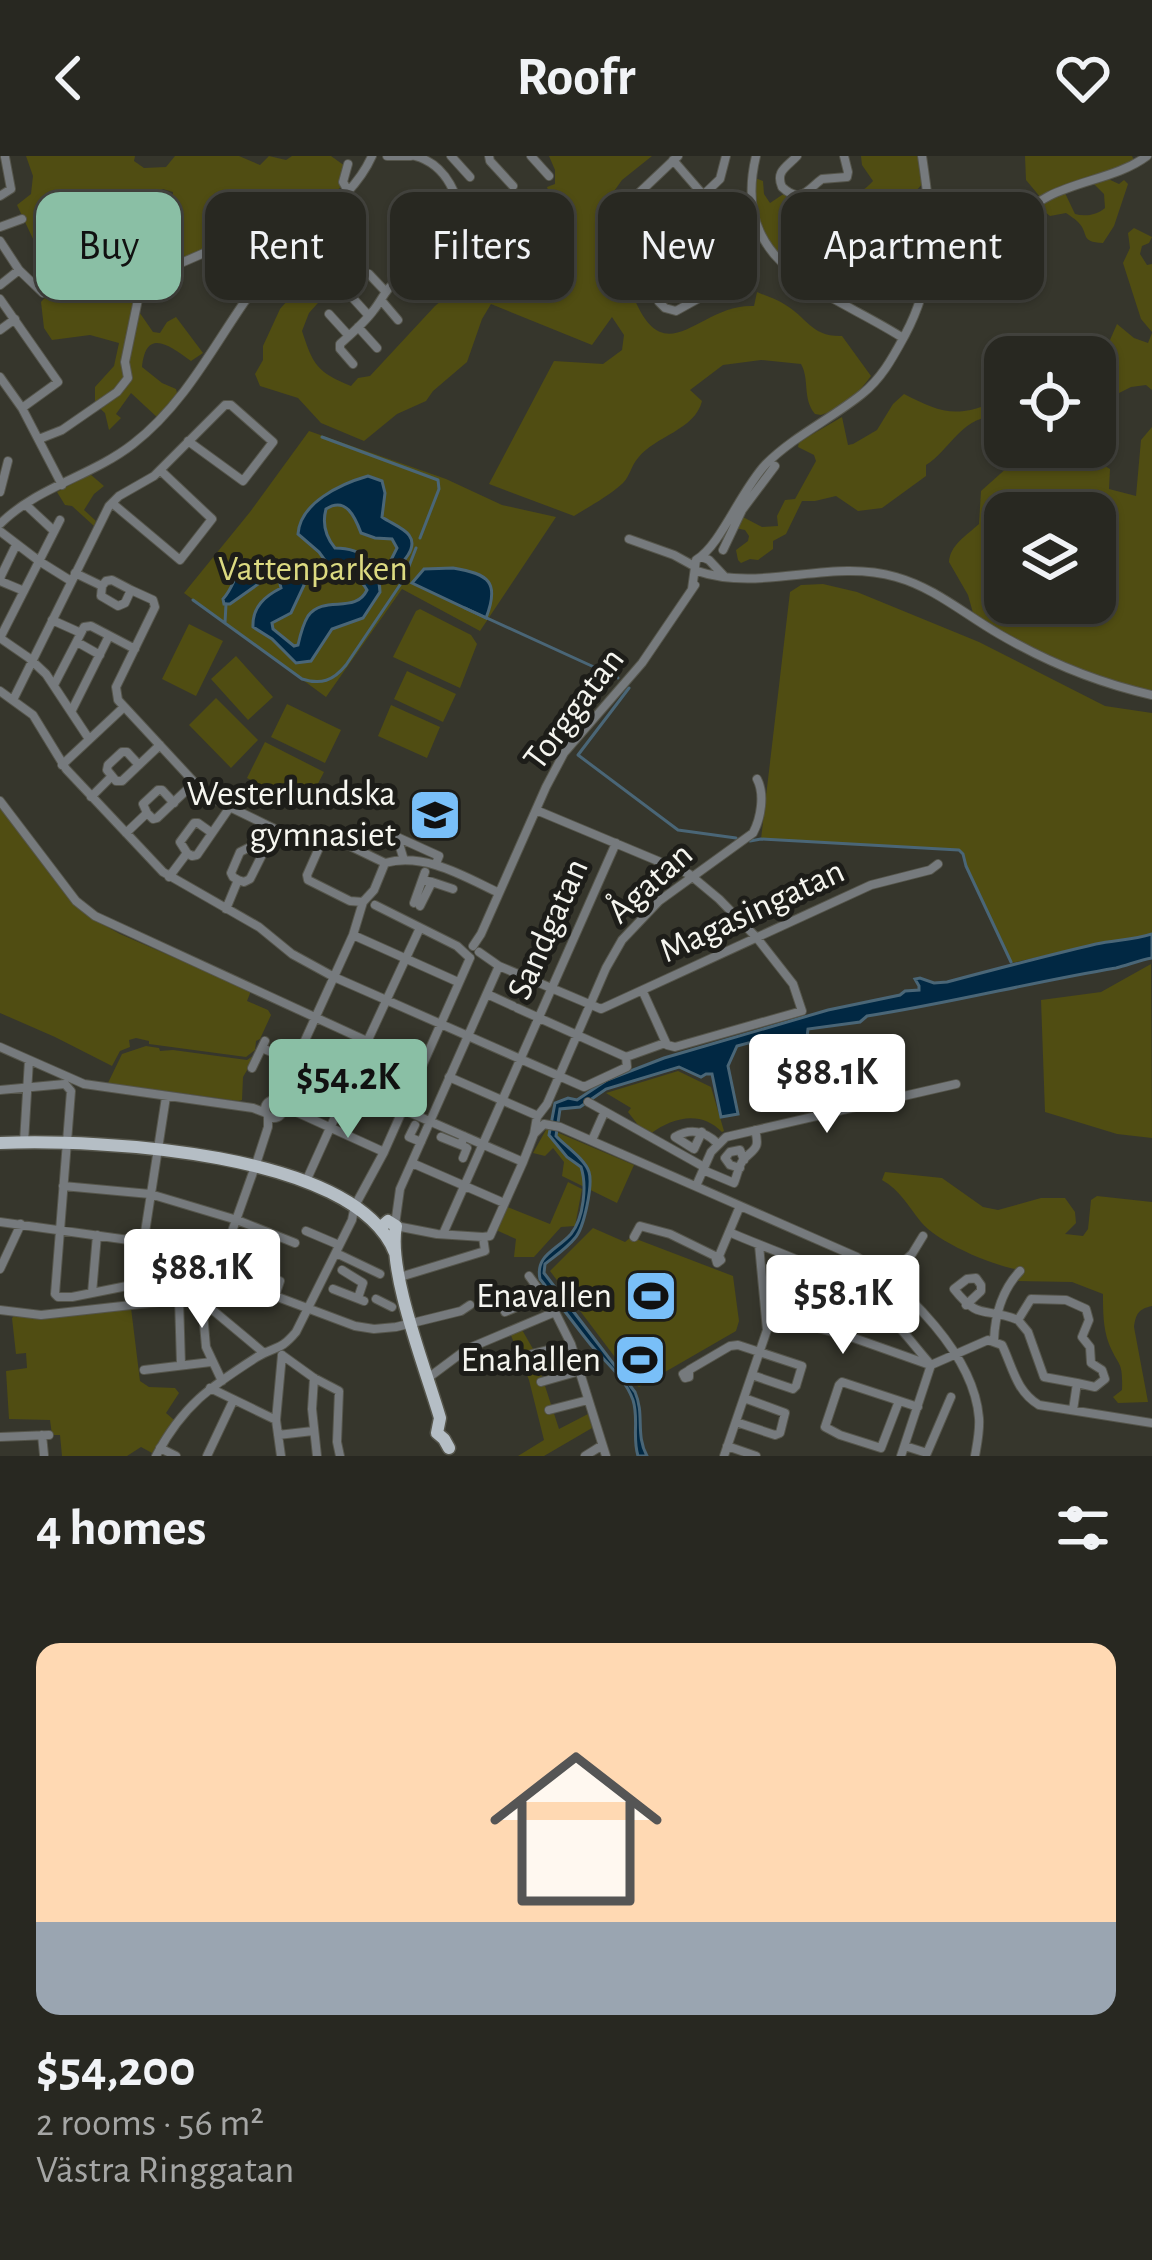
<!DOCTYPE html>
<meta charset="utf-8">
<style>
body{margin:0;font-family:"Alegreya Sans",sans-serif;background:#34342e;color:#f1f3f6;height:100vh;display:flex;flex-direction:column;font-size:45px;white-space:nowrap}
*{box-sizing:border-box;margin:0}
p{font-size:39px;color:#a5a6a5}
.icon{flex:none;width:66px;height:66px;fill:none;stroke:currentColor;stroke-width:2;stroke-linecap:round;stroke-linejoin:round}
.map{position:relative;height:1300px;overflow:hidden}
.details{display:flex;flex-direction:column;background:#282821;flex:1}
.details>*{flex:none}
.hud{position:absolute;left:36px;top:36px;width:1080px;height:108px;display:flex;gap:24px}
.buttons{position:absolute;left:984px;top:180px;display:grid;gap:24px}
.buttons a{display:grid;place-items:center;width:132px;height:132px;border-radius:24px;background:#282821;box-shadow:0 3px 9px #0004,0 0 0 3px #44443f;font-size:60px}
.price{position:absolute;translate:-50% -102px;padding:0 27px;border-radius:12px;background:#fff;color:#222;font-size:39px;line-height:78px;filter:drop-shadow(0 3px 6px #0008)}
.price::after{content:'';position:absolute;left:50%;top:72px;width:36px;height:27px;margin-left:-18px;background:inherit;clip-path:polygon(0 0,100% 0,50% 100%)}
.price.on{background:#8abfa5;color:#111}
ul{padding:0;list-style:none}
li{display:grid;align-content:center;gap:24px;height:636px;padding:0 36px}
li span{display:grid;place-items:center;height:372px;border-radius:24px;color:#555}
li>.icon{margin-inline-start:auto}
span .icon{width:216px;height:216px;fill:#fffc;stroke-width:1}
li b{font-size:51px}
h2{display:flex;justify-content:space-between;align-items:center;height:144px;padding:0 36px;font-size:51px}
.chip{padding:0 42px;border-radius:24px;background:#282821;box-shadow:0 3px 9px #0004,0 0 0 3px #44443f;font-size:42px;line-height:108px}
.chip.on{background:#8abfa5;color:#111}
header{display:flex;justify-content:space-between;align-items:center;height:156px;padding:0 36px;background:#282821;font-size:54px;font-weight:600}
.map>svg:first-child{display:block}
</style>
<header><svg class="icon" aria-label="back" viewBox="0 0 24 24"><path d="M15 5l-7 7 7 7"/></svg>Roofr<svg class="icon" aria-label="heart" viewBox="0 0 24 24"><path d="M12 20l-8-8c-3-5 5-10 8-4 3-6 11-1 8 4z"/></svg></header>
<div class="map">
<svg width="1152" height="1300" viewBox="0 0 1152 1300">
<rect width="100%" height="100%" fill="#36362c"/>
<path fill="#504d12" fill-rule="evenodd" d="M26 0H135L134 5 144 12 166 11 175 0H239L260 9 269 0 286 4 292 0H331L345 10 342 30 306 63 252 78 232 73 204 96 170 110 158 92 154 78C161 65 173 52 173 36L163 33 152 38 145 57 137 59 139 71 144 75 140 90 116 86 110 113 122 128H133L139 131 135 150 153 176 160 177 167 166 176 161 203 197 191 205C171 191 146 170 142 211L162 227 176 233 177 237 159 263 131 237 116 258 121 262 109 274 105 257 95 248V231L114 210 119 187 90 179 52 184 44 172 41 146 67 118 34 85 17 49 31 38 33 20Z
M549 0H652L622 24 612 38 627 52 619 80 604 89C608 116 613 121 641 117L643 112 629 71 631 56 650 74 682 89 712 54 706 66 704 103 697 106 688 122 658 127 632 137C665 222 698 147 754 150L757 136C766 140 776 143 784 148 807 161 811 181 842 180L871 220C859 237 842 253 821 259L815 258C802 242 810 224 801 208L761 204 723 209 690 234 702 245C695 274 655 280 638 302 631 310 630 320 623 327 609 340 590 350 574 360L489 328 554 205 603 208 622 194 624 179 612 161 592 189 491 148 482 163 467 206 433 235 426 245 397 258 364 285 321 267 298 242 260 230 255 218 263 204V190L280 153 295 136 317 75 322 69 334 65 352 63H357L358 72 345 79 336 90 341 99 328 111 319 130 325 139 309 157 302 175C313 209 317 216 351 230L358 222 370 220 435 150 456 132 461 138 499 105 488 92 487 83 491 79 468 56 482 45 487 61 551 43 547 31 555 28V14Z
M861 0H920L924 26 906 46 869 62 866 100 835 119 831 136C776 107 755 86 755 22L763 25 764 38 770 47 785 37 793 41 796 57C809 55 814 53 826 47 845 38 856 44 873 25L862 9Z
M1025 0H1132L1135 6 1041 42 1026 24Z
M1106 22 1119 28 1124 24 1128 28 1114 70 1103 87C1079 86 1090 78 1078 66 1074 62 1070 60 1066 57L1050 60 1040 52 1042 48 1064 35 1075 58C1085 61 1097 59 1105 52L1104 38 1092 26Z
M1134 72 1152 81 1149 87 1142 90 1140 98 1147 109 1152 108V176L1141 163 1123 107 1130 92 1128 77Z
M1117 168 1134 182 1148 187 1152 177V234L1146 229 1131 231 1113 240 1101 229 1105 219 1112 216 1106 193Z
M904 238C934 253 951 262 984 250L992 261C961 262 949 295 926 309V320L882 352 858 355 836 340 815 345H802L786 378 773 385V393L758 404 750 403 741 407 738 404 736 394 748 385 749 380 745 374 735 372 741 360 762 371 778 370 777 360 785 344 795 343 816 305 814 299 798 291 799 286 842 261 848 289 853 288 877 274 893 248Z
M1152 271V537L1104 525 1063 508 996 474 973 457 968 439 949 406C950 389 967 379 979 368L981 335 1009 310 1028 304 1084 298 1110 313 1109 333 1136 340 1141 284ZM1005 357H1095V447H1005Z
M309 275 446 323 502 349 556 361 480 475 402 433 326 541 184 437 250 356Z
M90 318 104 330 94 338 84 354 96 365 94 370 72 350 65 349 57 336Z
M823 428 857 436 979 486 1105 550 1152 557V778L1135 784 1109 785 1011 807 966 710 963 698 959 694 761 683 790 436 801 429Z
M420 453 471 479 477 488 460 532 393 501 416 455Z
M189 468 223 485 196 540 162 523Z
M236 500 273 541 248 564 211 523Z
M407 515 456 538 443 566 394 543Z
M216 542 258 584 231 612 189 569Z
M287 548 341 574 325 607 271 581Z
M391 549 440 571 427 602 378 580Z
M265 586 324 616 306 651 247 622Z
M0 649 93 763 120 778 251 835 247 845 268 854 271 859 260 883 256 885 255 894 246 901 149 888V885L136 882 129 884 130 891 120 895 112 910 55 881 0 857Z
M1151 808 1152 982 1117 978 1045 956 1041 844 1101 836Z
M146 890 159 892 160 895 173 894 247 904 257 897 243 921 242 944 239 945 108 927 122 898Z
M678 915 711 931 724 975 722 976C701 954 673 961 650 978L642 974 628 956 631 952 606 937Z
M547 972 634 1009 617 1047 562 1020 564 1006 553 992 545 1000 533 997Z
M885 1016 942 1022 983 1051 998 1054 1041 1042H1065L1075 1056 1076 1067 1065 1078 1083 1080 1088 1073 1091 1044 1097 1040 1152 1046V1150C1139 1153 1136 1157 1134 1171L1148 1246 1118 1247 1113 1241 1122 1234C1123 1204 1119 1212 1109 1188 1103 1172 1103 1155 1103 1138L1072 1126 1016 1125 1024 1114C998 1113 937 1086 921 1066 908 1050 900 1034 882 1024Z
M568 1026 582 1033 575 1070 561 1071 534 1101H514L516 1083 496 1074 505 1050 550 1068Z
M593 1072 625 1086 631 1081 733 1120 739 1165 736 1175 639 1231 636 1229 550 1115Z
M131 1152 140 1225 149 1231 175 1232 179 1237 166 1257 174 1264 152 1297 141 1291 127 1300H62L60 1279H52L50 1264 9 1263 6 1215 27 1212 26 1197 16 1198 12 1162 15 1159 40 1163Z
M521 1172 533 1193 559 1273 588 1258 592 1272 544 1300H518L544 1284 529 1224 510 1177Z"/>
<path fill="#012843" stroke="#4a6677" stroke-width="3" d="M368 320 382 325 385 337 382 361C396 371 422 377 408 399 404 405 399 410 396 416L390 419 387 412 397 392 392 383 375 382 361 377C355 361 346 340 326 353 322 368 325 380 335 392 364 392 379 408 380 436L363 462 332 473 311 505 296 507 272 483 253 471C252 451 265 440 281 432L279 424 261 426 230 448H224L223 443C232 433 233 425 239 415 250 397 262 411 277 413 281 413 293 410 297 409L305 418 306 425 291 457 272 467 273 473 294 490 298 489C300 480 303 468 308 460 324 438 355 459 367 434 358 418 350 422 335 418L319 396 298 378C300 347 340 328 368 320Z
M453 412C489 418 500 426 486 462L412 427 424 413Z
M1152 778V802C1140 804 1128 809 1116 812 1032 826 951 847 867 860L860 866 808 873 807 881H811L817 916 774 927V931L764 928 755 890 767 888V885L763 883 737 890 728 910 738 958 721 961 712 918H706L701 921 679 911 606 933 580 951 560 953 556 980C565 990 585 1003 589 1016 593 1029 584 1072 575 1082 567 1092 555 1100 545 1108L544 1117 635 1236C645 1259 635 1278 647 1300H638C632 1281 639 1263 633 1244 624 1219 602 1204 587 1184 571 1164 556 1143 540 1123 535 1099 557 1094 571 1078 584 1062 587 1029 581 1011L567 1001 549 979 555 947 568 942 577 944 607 924 664 902 828 854 900 839 905 835 919 834V830L915 823 920 822 934 827 947 826C996 813 1045 800 1096 788 1115 784 1133 784 1152 778Z"/>
<g fill="none" stroke-linecap="round" stroke-linejoin="round">
<path stroke="#4a6677" stroke-width="3" d="M322 281 438 324 439 333 420 382
M193 444 302 523C321 529 333 525 346 509L404 423 416 392
M465 452 618 522
M225 467 226 448
M629 532 578 599 678 674 736 682
M750 685 761 683 959 694 963 698 966 710 1011 806"/>
<g stroke="#55554b" stroke-width="10">
<path id="minor" d="M387 0H411
M451 0 470 21
M489 0 490 5 513 30
M531 0 549 20
M678 0 639 37 655 52 678 63 720 23 726 0
M756 0C729 112 828 134 903 182
M797 0C787 11 775 15 782 31 801 49 808 33 822 23L847 21 848 16 844 0
M673 4 718 56
M348 35 343 26 348 8
M0 40 11 33 5 1
M455 65 481 94
M0 71 22 63
M423 71 463 116
M0 85 19 114 43 137
M402 90 417 107
M930 100C970 100 1015 58 1049 40 1080 24 1119 21 1147 0
M369 118 386 136
M0 129 19 114
M725 133 737 130
M350 139 369 160
M0 143 58 226 22 252
M381 144 398 164
M659 146 665 152 676 155 703 140 725 133C720 119 709 111 704 98 695 68 724 45 751 41
M329 158 349 180
M358 171 377 192
M0 174 15 163
M353 208 340 193V188C351 178 364 167 373 155 379 148 383 139 389 132 415 104 477 75 450 28 442 14 430 4 415 0
M0 221 22 252 62 329
M39 283 62 274 117 236 128 222 125 206 142 124 204 97 228 74 252 79 273 73 295 83
M0 336 8 305
M112 347 180 404 212 363 160 314
M25 348 54 375
M60 364 0 482 29 502 46 518 89 583
M0 368C37 331 92 320 133 288 195 240 224 166 273 107 304 70 352 45 372 0
M1 376 39 405 71 425
M629 383 674 399 694 410
M723 394 742 354 775 310
M702 401 709 404 724 420
M697 415C762 437 830 402 896 421 935 432 964 458 999 478 1047 506 1098 527 1152 539
M75 417 102 430 106 425 112 424 131 434 125 447 118 450 101 440 102 430
M0 422 16 389
M0 425 24 435
M692 433 696 404C721 389 741 334 766 308 794 280 831 263 862 238 882 222 893 201 905 179 938 117 932 67 922 0
M131 434 153 444 155 451 116 531 118 544 207 640 275 673 250 723 244 726 238 724
M52 464 81 477 84 471 91 470 135 493
M77 486 100 499
M54 529 81 477
M0 535 33 559 66 613 163 716 259 771 292 798 334 821 584 931 627 911 626 901 517 852
M13 544 109 350 119 340 154 320 225 249H231L273 286 243 325 188 285
M72 554 109 480
M62 609 124 551
M112 620 116 625H122L160 589
M91 641 112 620 107 614 108 609 122 596H127L139 609
M0 645 76 745 95 760 421 910
M536 654 689 718 719 743 757 782 793 828 802 855 675 891 667 889 643 836
M147 657 153 663 157 662 194 627
M126 677 147 657 143 648 158 634H162L174 647
M187 697 192 700 197 699 230 651
M403 701 397 681 439 700 437 705
M169 721 187 697 180 686 194 667H198L212 677
M432 726 453 733
M363 746 350 745 308 724 307 719 323 683 329 680 385 707
M414 747 425 716
M375 749 457 790 470 802
M420 750 432 726 423 724
M226 753 238 724 233 721 231 717 240 696 248 692 262 699
M353 779 458 826
M473 790 481 778 546 631 564 597 642 507 695 429
M479 796 499 810 601 853 871 729 930 714 938 708
M487 838 513 850
M367 886 419 774
M0 891 84 928 253 952 266 957
M262 892 523 1006
M626 901 665 887
M252 912 265 885
M449 921 538 960
M336 923 373 907 385 895
M0 934 65 928 71 935 55 1138 58 1141H72L137 1128 166 941
M275 944 281 937 353 779 363 746 374 734 385 707C425 696 465 721 499 737
M265 953a9 9 0 1 1 18 0a9 9 0 1 1-18 0Z
M588 946 704 1011
M283 950 384 996
M363 955 364 948 360 945 364 936
M415 969 409 981 421 986
M702 976 694 993 675 981C690 972 705 975 717 987
M534 978 544 968 560 971 857 1101C907 1133 974 1199 979 1262 980 1275 977 1288 975 1300
M441 981 461 989 464 980
M592 984 604 957
M24 986 29 904
M461 989 467 992 463 1002
M412 1007 504 1047
M740 1012 730 1009 725 1002 730 996 740 994 744 1004
M703 1014 734 1027C737 1020 739 1008 744 1003 755 992 760 993 755 974
M307 1023 349 930
M63 1030 150 1038 237 1064 295 1087
M696 1030 711 996 726 981 956 928
M358 1044 384 996 470 802
M0 1066 143 1086 221 1113 275 1140 355 1170 374 1173 396 1171 461 1155 470 1149
M395 1069 400 1033 499 810
M396 1070 437 1078 483 1081
M306 1075 339 1089
M729 1076C774 1096 827 1111 866 1141 892 1159 911 1186 931 1209
M443 1078 616 687
M483 1081 490 1080 523 1006 534 978 537 961 547 948 606 812 622 784 659 745 753 677C761 662 765 638 757 623
M634 1081 640 1070 670 1078 715 1100 717 1107 721 1104 719 1100
M336 1097 380 1118
M715 1100H719L740 1050
M140 1109 186 1104
M0 1113 21 1068
M342 1114 363 1127 358 1142
M529 1120 555 1156 571 1188 606 1300
M400 1121 485 1095 483 1081
M886 1121 912 1098 923 1080
M333 1133 364 1145
M92 1137 97 1079
M275 1140 280 1125
M179 1143 181 1209
M376 1143 392 1151
M966 1149 981 1135V1129L976 1122 967 1123 954 1133C980 1166 984 1150 1018 1164
M0 1154 41 1159 186 1143 209 1151 264 1197
M505 1156 543 1140
M766 1158 851 1181 930 1209
M994 1184C995 1158 1002 1134 1020 1115
M532 1198 571 1188
M282 1199 314 1222 339 1235 337 1286 340 1300
M144 1214 211 1206
M688 1215 683 1218 685 1222 689 1221V1214L730 1190 738 1189 802 1210 796 1230 793 1233 752 1219
M314 1222 312 1253 317 1300
M428 1222 467 1193 555 1156
M222 1225 206 1191 203 1157 257 1005 268 971V960
M541 1226 580 1215
M210 1232 276 1264
M899 1245 881 1292 840 1279 825 1271 839 1229 842 1226 918 1251
M549 1254 588 1244
M1073 1254 1077 1227 1044 1221 1028 1176 1018 1164 1031 1143 1066 1144 1086 1153 1089 1164 1082 1181 1090 1191 1091 1207 1102 1214 1105 1223 1095 1231 1077 1227
M736 1266 775 1279 780 1277 785 1257 744 1242
M42 1279 44 1299
M278 1279 313 1275
M0 1281 49 1279
M727 1290 756 1300
M905 1290 927 1297 951 1241
M160 1292 176 1300
M156 1300C183 1249 210 1231 257 1201 277 1189 279 1196 296 1176L352 1064 354 1054
M207 1300 233 1245
M281 1300 276 1264 282 1199
M585 1300 601 1290
M724 1300 767 1174 759 1089
M901 1300 931 1209 988 1184 1002 1189C1013 1212 1016 1235 1039 1249L1152 1267"/>
</g>
<g stroke="#55554b" stroke-width="15">
<path id="major" d="M0 987C97 983 355 995 395 1097
M380 1072 388 1065 396 1070C387 1115 426 1214 440 1262L437 1277 444 1283 449 1292"/>
</g>
<use href="#minor" stroke="#767a7d" stroke-width="8"/>
<use href="#major" stroke="#b5bec5" stroke-width="12"/>
</g>
<defs>
<g id="school-square" transform="scale(2.7)"><rect x="-9" y="-9" width="18" height="18" rx="4" fill="#79bff8" stroke="#1d1d19"/><path d="M0-5L7-2L0 1L-7-2ZM-4 1L0 2.5L4 1V4Q0 6-4 4Z" fill="#111"/></g>
<g id="stadium-square" transform="scale(2.7)"><rect x="-9" y="-9" width="18" height="18" rx="4" fill="#79bff8" stroke="#1d1d19"/><path d="M0-5a6.5 5 0 1 0 0 10a6.5 5 0 1 0 0-10ZM-3.5-1.8h7v3.6h-7Z" fill="#111"/></g>
</defs>
<g fill-rule="evenodd">
<use href="#school-square" x="435" y="659"/>
<use href="#stadium-square" x="651" y="1140"/>
<use href="#stadium-square" x="640" y="1204"/>
</g>
<g text-anchor="middle" dominant-baseline="central" stroke-width="10" stroke-linejoin="round" paint-order="stroke">
<g font-size="36" fill="#dcda81" stroke="#1d1d19">
<text x="313" y="413">Vattenparken</text>
</g>
<g font-size="36" fill="#f5f5ef" stroke="#1d1d19">
<text transform="translate(574 553) rotate(-53)">Torggatan</text>
<text transform="translate(650 727) rotate(-42)">Ågatan</text>
<text transform="translate(752 755) rotate(-25)">Magasingatan</text>
<text transform="translate(548 773) rotate(-66)">Sandgatan</text>
</g>
<g font-size="36" fill="#f5f5ef" stroke="#1d1d19" text-anchor="end">
<text x="396" y="638">Westerlundska<tspan x="396" dy="41">gymnasiet</tspan></text>
<text x="612" y="1140">Enavallen</text>
<text x="601" y="1204">Enahallen</text>
</g>
</g>
</svg>
<div class="buttons">
<a><svg class="icon" aria-label="locate" viewBox="0 0 24 24"><circle cx="12" cy="12" r="6"/><path d="M12 2v4M12 18v4M2 12h4M18 12h4"/></svg></a>
<a><svg class="icon" aria-label="layers" viewBox="0 0 24 24"><path d="M12 4l9 5-9 5-9-5zM3 14l9 5 9-5"/></svg></a>
</div>
<b class="price" style="left:827px;top:980px">$88.1K</b>
<b class="price on" style="left:348px;top:985px">$54.2K</b>
<b class="price" style="left:202px;top:1175px">$88.1K</b>
<b class="price" style="left:843px;top:1201px">$58.1K</b>
<div class="hud">
<a class="chip on">Buy</a>
<a class="chip">Rent</a>
<a class="chip">Filters</a>
<a class="chip">New</a>
<a class="chip">Apartment</a>
</div>
</div>
<section class="details">
<h2>4 homes<svg class="icon" aria-label="filters" viewBox="0 0 24 24"><path d="M4 7h16M4 17h16"/><circle cx="9" cy="7" r="2"/><circle cx="15" cy="17" r="2"/></svg></h2>
<ul>
<li><span style="background:linear-gradient(#ffd9b3 75%,#9aa5b1 0)"><svg class="icon" aria-label="home" viewBox="0 0 24 24"><path d="M3 11l9-7 9 7M6 9v11h12V9"/></svg></span><div><b>$54,200</b><p>2 rooms · 56 m²</p><p>Västra Ringgatan</p></div></li>
</ul>
</section>
